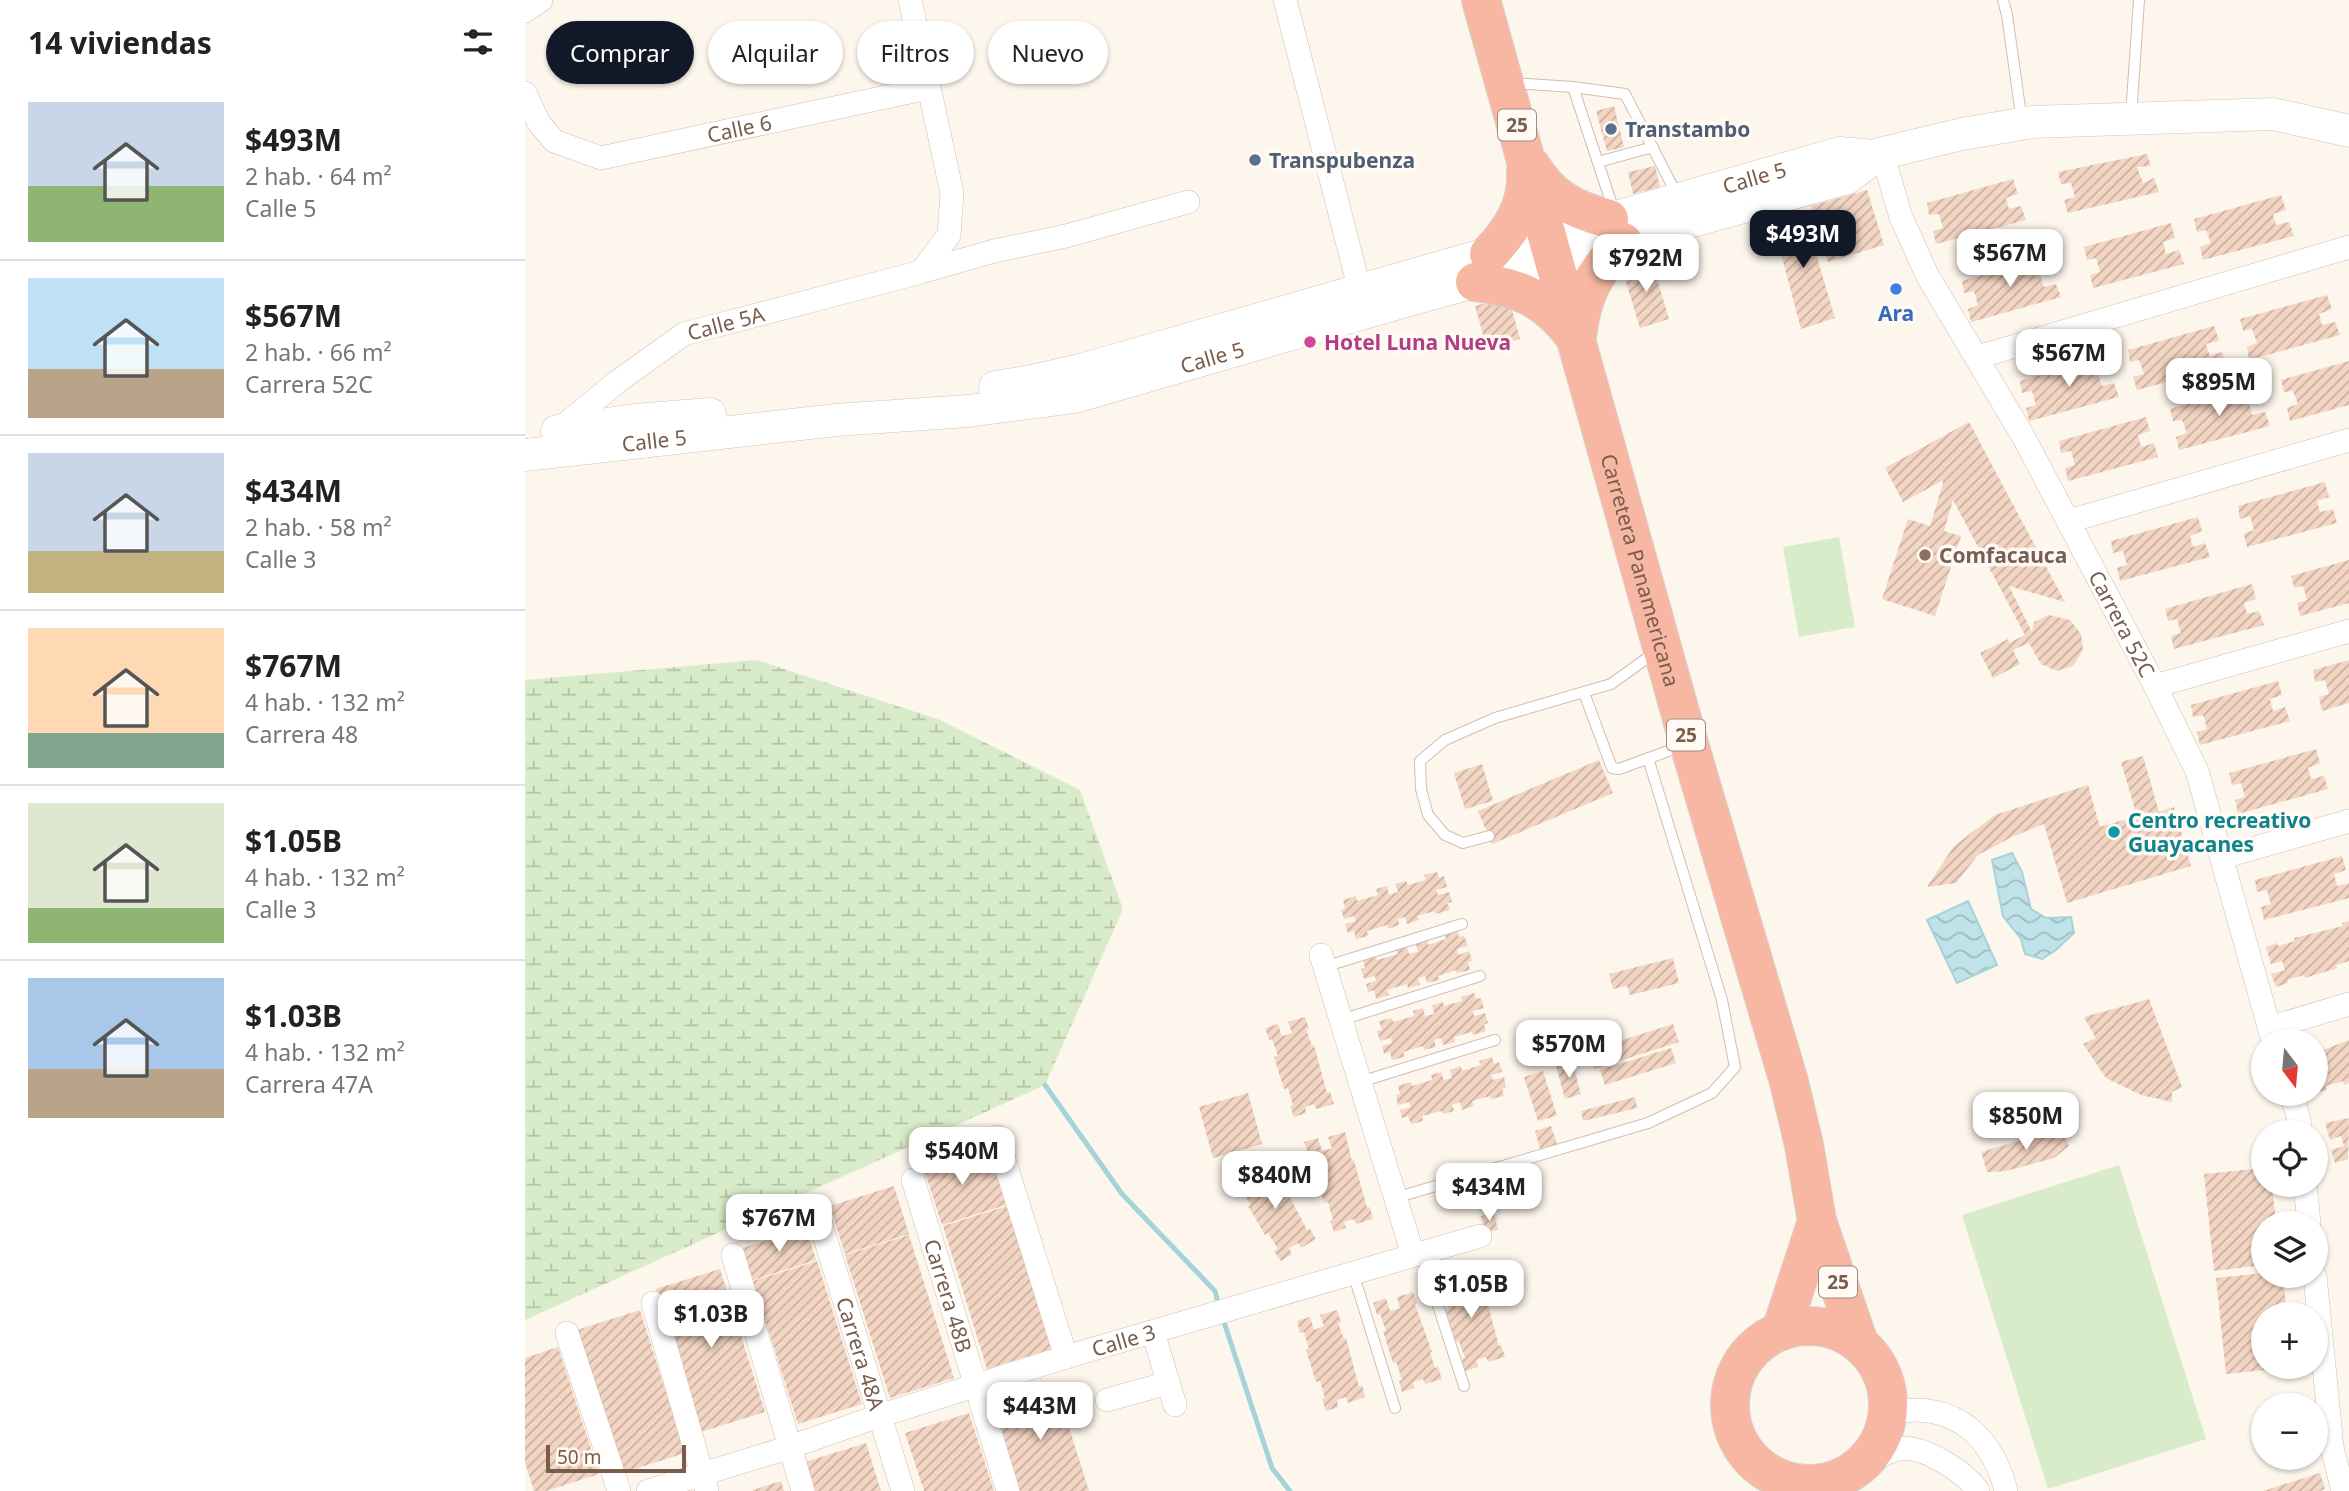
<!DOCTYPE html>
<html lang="es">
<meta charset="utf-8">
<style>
body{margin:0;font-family:"Noto Sans",sans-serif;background:#f2f2f2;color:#222;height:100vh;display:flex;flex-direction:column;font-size:26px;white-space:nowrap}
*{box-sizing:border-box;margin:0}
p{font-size:23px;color:#767676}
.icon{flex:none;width:38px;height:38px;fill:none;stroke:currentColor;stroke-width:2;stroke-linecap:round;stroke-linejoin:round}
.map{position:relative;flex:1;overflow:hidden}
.details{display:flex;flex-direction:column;background:#fff;width:525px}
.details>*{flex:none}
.hud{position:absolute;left:21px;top:21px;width:665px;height:63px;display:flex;gap:14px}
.needle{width:46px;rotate:164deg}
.fabs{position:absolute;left:1726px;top:1029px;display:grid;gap:14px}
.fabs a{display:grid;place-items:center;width:77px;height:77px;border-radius:50%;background:#fff;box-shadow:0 2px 5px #0004;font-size:35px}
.scale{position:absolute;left:21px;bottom:18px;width:140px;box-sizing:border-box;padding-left:7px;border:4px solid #7a5c4d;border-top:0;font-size:19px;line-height:24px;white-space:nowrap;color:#7a5c4d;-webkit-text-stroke:5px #fffaf3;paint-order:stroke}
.price{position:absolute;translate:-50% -60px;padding:0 16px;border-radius:14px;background:#fff;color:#222;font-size:23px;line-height:46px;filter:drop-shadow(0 2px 4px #0008)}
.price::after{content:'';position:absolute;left:50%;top:42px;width:21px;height:16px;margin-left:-10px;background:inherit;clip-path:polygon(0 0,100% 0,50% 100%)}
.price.current{background:#111827;color:#fff}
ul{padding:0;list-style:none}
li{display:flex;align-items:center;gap:21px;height:175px;padding:0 28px}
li+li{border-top:2px solid #e0e0e0}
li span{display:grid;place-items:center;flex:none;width:196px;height:140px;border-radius:0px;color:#555}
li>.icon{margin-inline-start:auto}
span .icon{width:84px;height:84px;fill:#fffc;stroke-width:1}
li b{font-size:30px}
h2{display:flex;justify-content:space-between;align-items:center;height:84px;padding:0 28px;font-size:30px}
.chip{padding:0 24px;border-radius:32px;background:#fff;box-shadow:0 2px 5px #0004;font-size:24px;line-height:63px}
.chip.current{background:#111827;color:#fff}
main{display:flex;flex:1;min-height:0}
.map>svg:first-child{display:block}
</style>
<main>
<section class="details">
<h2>14 viviendas<svg class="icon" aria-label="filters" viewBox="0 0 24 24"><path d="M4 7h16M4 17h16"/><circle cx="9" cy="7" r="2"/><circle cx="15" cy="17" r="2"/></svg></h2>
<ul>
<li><span style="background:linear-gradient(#c9d6e8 60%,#8fb573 0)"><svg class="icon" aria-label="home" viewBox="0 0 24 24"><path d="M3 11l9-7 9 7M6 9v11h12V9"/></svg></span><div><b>$493M</b><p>2 hab. · 64 m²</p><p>Calle 5</p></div></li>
<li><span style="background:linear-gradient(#bfe0f5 65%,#b9a48a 0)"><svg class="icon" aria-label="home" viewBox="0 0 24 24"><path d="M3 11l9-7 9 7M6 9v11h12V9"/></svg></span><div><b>$567M</b><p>2 hab. · 66 m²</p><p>Carrera 52C</p></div></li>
<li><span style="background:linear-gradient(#c9d6e8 70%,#c2b280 0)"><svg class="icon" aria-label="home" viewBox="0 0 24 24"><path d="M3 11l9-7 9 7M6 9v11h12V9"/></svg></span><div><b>$434M</b><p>2 hab. · 58 m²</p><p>Calle 3</p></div></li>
<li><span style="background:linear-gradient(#ffd9b3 75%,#7fa58c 0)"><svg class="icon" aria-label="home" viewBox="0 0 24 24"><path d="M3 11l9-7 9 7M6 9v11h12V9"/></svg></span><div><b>$767M</b><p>4 hab. · 132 m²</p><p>Carrera 48</p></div></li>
<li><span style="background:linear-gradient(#dfe7d0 75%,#8fb573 0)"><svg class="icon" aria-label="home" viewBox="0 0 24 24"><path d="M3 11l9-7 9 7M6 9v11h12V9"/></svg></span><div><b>$1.05B</b><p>4 hab. · 132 m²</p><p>Calle 3</p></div></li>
<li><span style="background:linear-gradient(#a9c7e8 65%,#b9a48a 0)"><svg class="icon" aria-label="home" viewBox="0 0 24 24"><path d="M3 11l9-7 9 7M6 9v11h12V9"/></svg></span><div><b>$1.03B</b><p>4 hab. · 132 m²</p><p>Carrera 47A</p></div></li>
</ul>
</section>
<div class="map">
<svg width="1824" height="1491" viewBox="0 0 1824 1491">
<defs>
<pattern id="wetland-marsh" width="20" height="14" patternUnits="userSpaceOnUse" patternTransform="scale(1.75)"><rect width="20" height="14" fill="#d8ecc9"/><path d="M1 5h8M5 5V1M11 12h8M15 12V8" fill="none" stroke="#b4c2a5"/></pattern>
<pattern id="water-waves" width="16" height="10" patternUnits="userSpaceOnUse" patternTransform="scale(1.75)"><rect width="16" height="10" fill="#bfe3e8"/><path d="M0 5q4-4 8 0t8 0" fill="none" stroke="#a0bbbe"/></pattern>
<pattern id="building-hatch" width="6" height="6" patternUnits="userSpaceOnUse" patternTransform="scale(1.75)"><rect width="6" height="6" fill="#f3d5c3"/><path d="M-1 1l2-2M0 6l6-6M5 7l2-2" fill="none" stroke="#cab0a1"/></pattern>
</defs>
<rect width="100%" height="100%" fill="#fdf6ec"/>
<path fill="#d8ecc9" d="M1314 537 1330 627 1274 637 1258 547Z
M1594 1165 1681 1439 1523 1489 1437 1215Z"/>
<path fill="url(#wetland-marsh)" d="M232 660 415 720 555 790 598 909 520 1085 0 1320V680Z"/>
<path fill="url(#water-waves)" stroke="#a5d3da" stroke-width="2" d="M1487 853 1497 872 1506 909 1521 918 1546 917 1549 933 1531 950 1517 959 1500 954 1496 939 1478 916 1467 860Z
M1443 901 1472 965 1432 983 1402 920Z"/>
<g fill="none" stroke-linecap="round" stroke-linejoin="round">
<path stroke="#a5d3da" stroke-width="5" d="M520 1085 597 1194 690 1291 694 1307
M697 1316 747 1468 765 1491"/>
</g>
<path fill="url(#building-hatch)" d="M1089 106 1099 147 1082 151 1071 111Z
M1622 154 1626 166 1612 167 1618 183 1629 178 1634 192 1543 213 1539 200 1550 197 1546 183 1536 184 1533 172Z
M1130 166 1135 187 1108 194 1103 172Z
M1488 179 1493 194 1481 198 1484 209 1496 206 1501 220 1411 244 1408 231 1418 228 1414 214 1404 215 1402 203Z
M1342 190 1359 245 1303 262 1286 206Z
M1756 195 1761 210 1748 214 1751 225 1764 222 1769 236 1678 260 1675 247 1686 243 1681 230 1672 232 1669 219Z
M1278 210 1310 318 1276 329 1247 220Z
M1646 223 1650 238 1638 242 1641 254 1654 250 1659 264 1568 288 1565 275 1575 272 1571 258 1562 260 1559 247Z
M1523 257 1528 271 1515 276 1519 287 1531 284 1536 297 1446 322 1443 309 1453 305 1449 291 1439 293 1437 281Z
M1127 262 1144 319 1115 328 1097 269Z
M1802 295 1807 309 1794 314 1797 325 1810 322 1815 335 1724 360 1722 347 1732 343 1727 329 1718 331 1715 319Z
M983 296 995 339 962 349 950 306Z
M1689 326 1694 340 1681 344 1685 356 1697 352 1702 366 1612 390 1608 377 1619 374 1614 360 1605 362 1603 350Z
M1582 356 1586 371 1573 375 1577 386 1589 383 1594 397 1504 421 1501 408 1511 405 1507 391 1497 393 1495 381Z
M1824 361V405L1765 421 1762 408 1773 404 1768 391 1759 392 1756 380Z
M1732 385 1737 400 1724 404 1727 415 1740 412 1745 426 1654 450 1651 437 1662 433 1657 420 1648 421 1645 409Z
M1621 417 1625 431 1613 435 1616 447 1629 443 1633 457 1543 481 1540 468 1550 465 1546 451 1536 453 1534 441Z
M1444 422 1540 602 1484 586 1507 632 1509 622 1524 615 1545 620 1556 634 1558 650 1548 666 1532 671 1516 664 1504 643 1488 650 1495 664 1468 678 1455 653 1483 639 1484 643 1500 635 1428 500 1419 531 1436 536 1410 616 1357 599 1383 519 1405 526 1418 483 1417 481 1378 502 1360 468Z
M1800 482 1804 497 1792 501 1795 512 1808 509 1812 523 1722 547 1719 534 1729 530 1725 516 1715 519 1713 506Z
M1673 517 1677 531 1665 536 1668 547 1680 543 1685 557 1595 581 1592 568 1602 565 1598 551 1588 553 1586 541Z
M1824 560V603L1775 616 1772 603 1782 600 1778 586 1769 588 1766 576Z
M1727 584 1731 599 1719 603 1722 614 1734 611 1739 625 1649 649 1646 636 1656 633 1652 619 1643 621 1640 609Z
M1824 660V703L1797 711 1794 697 1804 694 1800 680 1790 682 1788 670Z
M1753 681 1757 695 1745 699 1748 711 1760 707 1765 721 1675 745 1672 732 1682 729 1678 715 1668 717 1666 705Z
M1791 749 1795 763 1783 768 1786 779 1799 776 1803 789 1713 814 1710 800 1720 797 1716 783 1707 785 1704 773Z
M1618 756 1634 812 1649 807 1666 866 1542 903 1519 824 1487 837 1453 855 1431 883 1402 887 1429 846 1470 815 1563 785 1575 827 1612 816 1596 762Z
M1074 760 1088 793 967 844 953 811Z
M957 764 968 801 940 809 929 773Z
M1817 856 1821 870 1809 874 1812 886 1824 883V898L1739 920 1736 907 1746 904 1742 890 1732 892 1730 880Z
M912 872 914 878 919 876 922 887 911 890 913 895 924 892 927 902 922 903 925 910 911 914 910 911 892 916 894 920 882 924 880 917 873 919 874 925 863 929 862 925 842 931 843 936 831 939 829 931 823 933 820 924 831 921 829 916 819 919 816 910 820 908 818 900 831 896 832 901 853 895 851 889 862 886 864 895 873 892 870 884 881 881 883 885 901 880 899 875Z
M1824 921V961L1811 965 1812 968 1780 978 1779 975 1762 980 1763 983 1751 987 1746 974 1760 970 1757 961 1746 964 1741 947 1752 943 1753 946 1770 941 1769 938 1818 926 1817 923Z
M932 931 934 937 939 936 943 946 932 949 933 955 944 951 947 961 943 962 945 970 932 973 931 970 913 976 914 980 902 983 900 976 893 978 895 985 883 988 882 984 862 990 864 995 851 999 849 990 843 992 841 984 851 981 850 976 839 979 836 969 840 968 838 960 851 956 852 960 873 954 871 949 882 946 884 954 893 952 891 944 902 940 903 945 921 939 920 935Z
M1148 958 1154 983 1105 995 1102 986 1088 989 1084 974Z
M949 993 951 999 956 998 959 1008 948 1011 949 1016 960 1013 963 1023 959 1024 961 1031 948 1035 947 1032 929 1037 930 1042 918 1045 916 1038 909 1040 911 1047 899 1050 898 1046 878 1052 880 1057 867 1060 865 1052 859 1054 857 1046 867 1043 866 1038 855 1041 852 1031 857 1030 854 1021 867 1018 868 1022 889 1016 888 1011 898 1008 900 1016 909 1014 907 1005 918 1002 919 1006 937 1001 936 997Z
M1624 999 1657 1087 1647 1092V1102L1616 1095 1581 1078 1558 1044 1571 1038 1559 1017Z
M780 1017 784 1029H781L787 1046 789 1045 802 1093 805 1092 809 1104 791 1109 789 1104 780 1107 781 1113 769 1117 765 1106 768 1105 763 1088 759 1089 749 1057 753 1056 747 1039 744 1040 740 1028 753 1024 757 1036 767 1033 763 1022Z
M1148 1024 1154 1042 1069 1069 1063 1051Z
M1824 1040V1083L1819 1085 1818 1081 1801 1086 1802 1090 1790 1093V1079L1798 1076 1795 1067 1790 1068V1053Z
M1146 1048 1151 1063 1080 1085 1075 1070Z
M967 1057 969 1064 974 1062 977 1072 966 1075 968 1080 979 1077 981 1087 977 1089 979 1096 966 1099 965 1096 947 1101 949 1106 937 1110 935 1102 927 1105 929 1111 918 1114 916 1111 897 1116 898 1121 886 1124 883 1116 877 1118 875 1110 886 1107 884 1102 873 1105 871 1095 875 1094 873 1086 886 1082 887 1086 907 1080 906 1075 916 1072 919 1080 927 1078 925 1070 936 1066 937 1071 956 1065 954 1061Z
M1047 1061 1056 1094 1040 1099 1031 1066Z
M1018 1071 1032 1116 1013 1121 999 1077Z
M723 1093 737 1144 688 1158 674 1107Z
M1110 1097 1112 1108 1058 1121 1056 1111Z
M1824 1118 1823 1159 1810 1163 1806 1150 1819 1146 1816 1136 1805 1140 1800 1123Z
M1026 1126 1032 1144 1015 1149 1010 1131Z
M1538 1128 1544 1146 1529 1158 1481 1171 1462 1172 1456 1152Z
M820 1132 827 1161 829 1160 842 1208 845 1207 848 1219 831 1224 829 1219 819 1222 821 1228 809 1232 805 1221 808 1220 803 1202 799 1203 789 1172 792 1170 787 1154 784 1155 779 1142 793 1138 797 1151 807 1148 803 1137Z
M429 1150 434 1167 466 1157 481 1205 417 1225 396 1160Z
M744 1161 750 1171 748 1172 757 1187 759 1186 782 1230 785 1229 791 1239 776 1248 773 1243 764 1248 767 1254 756 1261 749 1251 753 1249 743 1233 740 1235 723 1206 726 1205 716 1190 713 1191 707 1180 719 1173 726 1185 734 1180 729 1170Z
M1738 1168V1185H1747L1751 1223H1738V1265L1689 1271 1679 1174Z
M369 1186 384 1234 320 1254 305 1206Z
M482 1206 526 1349 462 1369 418 1226Z
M969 1213 973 1230 960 1233 956 1216Z
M281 1228 291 1260 228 1280 217 1248Z
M384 1235 429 1378 365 1398 320 1255Z
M292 1261 337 1404 273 1424 228 1281Z
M195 1269 240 1412 176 1432 131 1289Z
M952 1270 956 1282H953L958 1299 961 1298 974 1346 976 1345 980 1357 963 1362 961 1357 951 1360 953 1367 940 1371 937 1359 940 1358 934 1341 931 1342 921 1310 924 1309 919 1292 915 1293 912 1281 925 1277 929 1289 938 1286 935 1275Z
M1738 1273V1276H1758L1762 1314H1738V1367H1751V1369L1701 1374 1691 1278Z
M888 1292 892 1303 890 1304 907 1352H905L910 1368 913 1367 917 1379 900 1384 898 1379 888 1382 890 1388 877 1392 874 1381 877 1380 871 1362 868 1363 858 1331H861L855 1314 852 1315 848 1303 861 1298 865 1311 875 1308 872 1297Z
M115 1310 160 1453 97 1473 52 1330Z
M812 1310 816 1322 813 1323 819 1339 821 1338 834 1387 837 1385 840 1397 823 1403 821 1397 812 1400 813 1407 801 1411 797 1399 800 1398 795 1381 791 1382 781 1350 784 1349 779 1332 775 1333 772 1321 785 1317 789 1330 799 1326 795 1315Z
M33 1347 74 1474 21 1491H9L0 1463V1358Z
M530 1383 564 1491H494L466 1403Z
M444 1413 469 1491H399L380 1433Z
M341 1443 356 1491H286L277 1463Z
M1795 1473 1800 1489 1795 1491H1738Z
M256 1481 259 1491H228V1490Z"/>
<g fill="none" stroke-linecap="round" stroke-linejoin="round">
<g stroke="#d1beb0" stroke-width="12">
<path id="lane" d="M1478 0 1482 15 1497 122
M987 83 1048 87 1100 94 1153 197
M1048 87 1089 211
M1606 116 1614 0
M1073 162 1128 147
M1059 693 1087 768 1094 769 1157 746
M964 836 938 843 920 835 903 815 896 789 895 761 920 740 970 718 1086 684 1132 651
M799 967 937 924
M816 1020 955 976
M835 1082 970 1040
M870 1198 1123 1123 1187 1093 1210 1067 1197 1000 1123 758
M896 1253 939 1386
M828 1273 870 1408"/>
</g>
<g stroke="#d1beb0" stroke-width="24">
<g id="street">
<path d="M760 0 835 291"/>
<path d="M0 11 16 0"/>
<path id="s1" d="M0 93 14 123 29 141 76 158 403 88"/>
<path id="s2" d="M1357 153 1376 217 1402 275 1498 436 1630 686 1672 771 1748 1041"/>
<path d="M396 272 469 251 541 236 663 202"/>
<path d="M1453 357 1824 247"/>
<path id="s3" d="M32 431 92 382 159 334 396 272 424 235 427 193 385 0"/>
<path d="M1544 521 1824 440"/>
<path d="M1630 686 1824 631"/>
<path d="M1698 857 1824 821"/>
<path d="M796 955 888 1255"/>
<path d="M1744 1028 1824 1004"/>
<path d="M1766 1094 1774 1119 1775 1132"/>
<path d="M472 1137 541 1357"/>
<path id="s4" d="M388 1180 483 1491"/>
<path d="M1780 1185 1784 1223"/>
<path id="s5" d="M293 1215 378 1491"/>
<path d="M208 1255 278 1491"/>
<path d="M1790 1276 1807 1447 1818 1491"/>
<path d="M128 1303 182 1491"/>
<path d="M628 1332 650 1405"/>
<path d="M42 1333 94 1491"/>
<path d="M582 1400 643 1383"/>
<path d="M1363 1413C1372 1412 1382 1410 1391 1410 1441 1411 1470 1446 1481 1491"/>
<path d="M1338 1463C1349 1459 1361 1452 1373 1449 1397 1444 1440 1472 1453 1491"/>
<path id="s6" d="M123 1491 265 1447 354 1416 541 1357 955 1236"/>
</g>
</g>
<g stroke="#d6c0b0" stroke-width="33">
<g id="secondary">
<path id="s7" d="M470 387 502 382 559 369 1315 153 1350 156"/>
<path d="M32 431 110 420 185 414"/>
<path id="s8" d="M0 455 311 420 443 411 550 397 874 303 1322 178 1354 154 1437 134 1507 122 1748 114 1824 131"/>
</g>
</g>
<g stroke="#dad1cd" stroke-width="40">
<g id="highway">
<path id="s9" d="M956 0 1164 744 1264 1082 1279 1145 1292 1221 1334 1343"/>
<path d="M1006 166C1026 198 1048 210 1084 219"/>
<path d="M964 254C987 230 1003 205 1001 171"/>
<path d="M950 282C996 287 1022 300 1050 337"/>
<path d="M1052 336C1057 294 1069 272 1098 242"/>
<circle cx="1284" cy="1405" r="79"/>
<path d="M1256 1331 1292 1221"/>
</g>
</g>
<use href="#lane" stroke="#fff" stroke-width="10"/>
<use href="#street" stroke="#fff" stroke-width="23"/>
<use href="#secondary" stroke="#fff" stroke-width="32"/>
<use href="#highway" stroke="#f7b7a3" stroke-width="38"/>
</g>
<g fill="#5c6f8a" stroke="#fffaf3" stroke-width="2.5">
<circle cx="1086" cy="129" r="7"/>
<circle cx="730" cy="160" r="7"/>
</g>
<circle fill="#3f7fe0" stroke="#fffaf3" stroke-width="2.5" cx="1371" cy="289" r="7"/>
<circle fill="#d1479c" stroke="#fffaf3" stroke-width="2.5" cx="785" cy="342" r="7"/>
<circle fill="#8d6e63" stroke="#fffaf3" stroke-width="2.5" cx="1400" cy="555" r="7"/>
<circle fill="#0f9aa8" stroke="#fffaf3" stroke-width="2.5" cx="1589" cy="832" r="7"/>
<g text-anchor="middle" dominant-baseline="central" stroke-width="7" stroke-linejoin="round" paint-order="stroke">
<g fill="#fffaf3" stroke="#a28b7f" stroke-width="2">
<rect x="973" y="109.5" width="38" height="31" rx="5"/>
<rect x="1142" y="719.5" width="38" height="31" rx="5"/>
<rect x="1294" y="1266.5" width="38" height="31" rx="5"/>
</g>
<g font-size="19" font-weight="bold" fill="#7a5c4d">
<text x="992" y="125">25</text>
<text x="1161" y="735">25</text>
<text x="1313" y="1282">25</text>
</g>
<g font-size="21" fill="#7a5c4d" stroke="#fffaf3">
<text stroke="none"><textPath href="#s1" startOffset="248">Calle 6</textPath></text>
<text stroke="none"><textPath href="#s7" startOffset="788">Calle 5</textPath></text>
<text stroke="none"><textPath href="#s3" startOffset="203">Calle 5A</textPath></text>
<text stroke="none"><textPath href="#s8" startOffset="696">Calle 5</textPath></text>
<text stroke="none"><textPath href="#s8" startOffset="130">Calle 5</textPath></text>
<text stroke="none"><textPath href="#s9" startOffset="592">Carretera Panamericana</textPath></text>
<text stroke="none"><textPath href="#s2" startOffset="530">Carrera 52C</textPath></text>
<text stroke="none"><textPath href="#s4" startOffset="121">Carrera 48B</textPath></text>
<text stroke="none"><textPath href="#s6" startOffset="499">Calle 3</textPath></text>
<text stroke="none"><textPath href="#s5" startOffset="145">Carrera 48A</textPath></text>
</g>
<g font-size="21" font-weight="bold" fill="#4e5e75" stroke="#fffaf3" text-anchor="start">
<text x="1100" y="129">Transtambo</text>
<text x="744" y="160">Transpubenza</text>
</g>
<g font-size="21" font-weight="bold" fill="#366cbe" stroke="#fffaf3">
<text x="1371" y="313">Ara</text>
</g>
<g font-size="21" font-weight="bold" fill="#b23c85" stroke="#fffaf3" text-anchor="start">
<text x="799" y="342">Hotel Luna Nueva</text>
</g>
<g font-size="21" font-weight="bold" fill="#785e54" stroke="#fffaf3" text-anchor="start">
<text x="1414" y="555">Comfacauca</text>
</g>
<g font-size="21" font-weight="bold" fill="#0d838f" stroke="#fffaf3" text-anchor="start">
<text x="1603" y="820">Centro recreativo<tspan x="1603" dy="24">Guayacanes</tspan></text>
</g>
</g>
</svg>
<div class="fabs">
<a><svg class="needle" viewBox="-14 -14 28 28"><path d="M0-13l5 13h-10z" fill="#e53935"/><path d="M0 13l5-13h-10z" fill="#767676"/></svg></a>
<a><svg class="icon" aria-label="locate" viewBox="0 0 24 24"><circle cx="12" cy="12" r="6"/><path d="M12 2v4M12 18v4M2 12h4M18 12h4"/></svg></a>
<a><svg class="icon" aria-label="layers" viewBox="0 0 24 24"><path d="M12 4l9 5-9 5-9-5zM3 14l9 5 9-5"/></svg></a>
<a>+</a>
<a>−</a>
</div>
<div class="scale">50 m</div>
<b class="price current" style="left:1278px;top:270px">$493M</b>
<b class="price" style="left:1485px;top:289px">$567M</b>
<b class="price" style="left:1121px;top:294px">$792M</b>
<b class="price" style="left:1544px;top:389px">$567M</b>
<b class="price" style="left:1694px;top:418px">$895M</b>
<b class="price" style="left:1044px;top:1080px">$570M</b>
<b class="price" style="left:1501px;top:1152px">$850M</b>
<b class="price" style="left:437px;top:1187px">$540M</b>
<b class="price" style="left:750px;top:1211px">$840M</b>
<b class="price" style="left:964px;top:1223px">$434M</b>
<b class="price" style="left:254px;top:1254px">$767M</b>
<b class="price" style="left:946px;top:1320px">$1.05B</b>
<b class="price" style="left:186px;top:1350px">$1.03B</b>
<b class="price" style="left:515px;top:1442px">$443M</b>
<div class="hud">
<a class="chip current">Comprar</a>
<a class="chip">Alquilar</a>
<a class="chip">Filtros</a>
<a class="chip">Nuevo</a>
</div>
</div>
</main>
